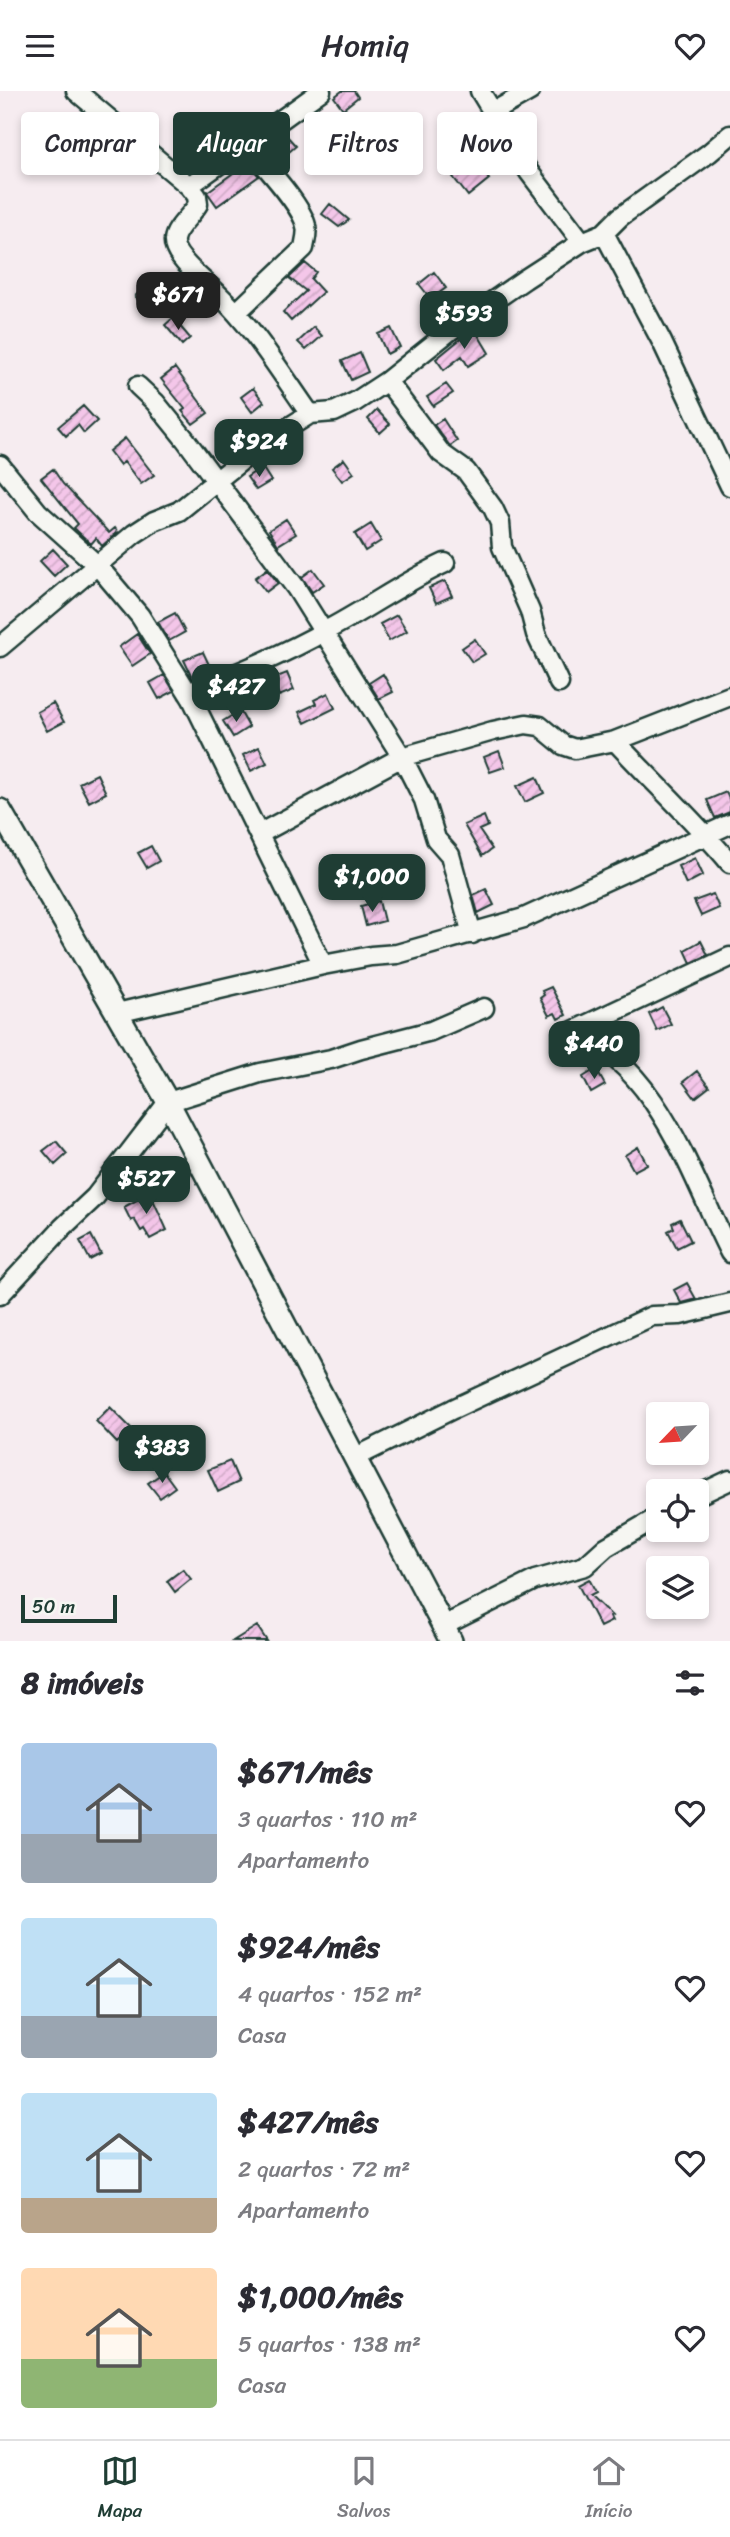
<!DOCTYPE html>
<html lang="pt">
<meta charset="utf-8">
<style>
body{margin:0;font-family:Sriracha,sans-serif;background:#f7f7f7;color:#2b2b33;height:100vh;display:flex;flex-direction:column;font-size:26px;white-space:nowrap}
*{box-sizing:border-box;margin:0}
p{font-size:23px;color:#7c7c81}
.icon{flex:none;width:38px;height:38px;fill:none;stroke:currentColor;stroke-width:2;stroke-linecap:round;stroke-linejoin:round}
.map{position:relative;height:1550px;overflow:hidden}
.details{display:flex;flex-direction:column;background:#fff;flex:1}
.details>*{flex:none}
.hud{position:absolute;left:21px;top:21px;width:690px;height:63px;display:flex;gap:14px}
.needle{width:46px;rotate:245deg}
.tools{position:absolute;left:646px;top:1311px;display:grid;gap:14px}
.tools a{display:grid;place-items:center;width:63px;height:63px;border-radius:7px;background:#fff;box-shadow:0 4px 10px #0003;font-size:35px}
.scale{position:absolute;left:21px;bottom:18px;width:96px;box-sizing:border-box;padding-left:7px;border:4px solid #1f3d34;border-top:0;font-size:19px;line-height:24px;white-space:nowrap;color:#1f3d34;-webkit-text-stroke:5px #f6f6f2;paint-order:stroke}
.price{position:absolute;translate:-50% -60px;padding:0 16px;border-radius:14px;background:#1f3d34;color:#fff;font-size:23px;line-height:46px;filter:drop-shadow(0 2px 4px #0008)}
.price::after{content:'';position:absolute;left:50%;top:42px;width:21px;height:16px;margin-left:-10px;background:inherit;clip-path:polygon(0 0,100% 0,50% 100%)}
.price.on{background:#222;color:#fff}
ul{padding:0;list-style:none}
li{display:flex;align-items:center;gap:21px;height:175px;padding:0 21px}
li span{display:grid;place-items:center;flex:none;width:196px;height:140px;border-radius:7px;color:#555}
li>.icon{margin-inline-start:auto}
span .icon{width:84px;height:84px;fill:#fffc;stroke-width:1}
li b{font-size:30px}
h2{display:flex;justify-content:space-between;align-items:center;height:84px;padding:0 21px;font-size:30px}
.chip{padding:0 24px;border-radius:7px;background:#fff;box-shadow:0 4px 10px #0003;font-size:24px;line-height:63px}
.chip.on{background:#1f3d34;color:#fff}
header{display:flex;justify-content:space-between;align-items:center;height:91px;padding:0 21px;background:#fff;font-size:32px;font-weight:600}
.tabs{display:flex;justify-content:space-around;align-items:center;height:98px;border-top:2px solid #e1e1e2;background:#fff;font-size:19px;color:#7c7c81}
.tabs a{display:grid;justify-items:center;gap:4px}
.tabs .on{color:#1f3d34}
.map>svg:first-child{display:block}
</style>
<header><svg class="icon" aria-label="menu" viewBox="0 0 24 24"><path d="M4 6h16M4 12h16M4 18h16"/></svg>Homiq<svg class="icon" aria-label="heart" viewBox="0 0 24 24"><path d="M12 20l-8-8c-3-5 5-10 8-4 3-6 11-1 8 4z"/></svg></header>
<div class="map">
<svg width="730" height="1550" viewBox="0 0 730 1550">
<defs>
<pattern id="building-hatch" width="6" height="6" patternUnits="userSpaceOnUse" patternTransform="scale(1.75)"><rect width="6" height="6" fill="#f4c6e9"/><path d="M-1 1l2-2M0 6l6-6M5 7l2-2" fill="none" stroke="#d1abc8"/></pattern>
</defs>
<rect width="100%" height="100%" fill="#f6ecf0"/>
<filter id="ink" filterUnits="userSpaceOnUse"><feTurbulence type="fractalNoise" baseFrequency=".0143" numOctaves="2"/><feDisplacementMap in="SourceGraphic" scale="14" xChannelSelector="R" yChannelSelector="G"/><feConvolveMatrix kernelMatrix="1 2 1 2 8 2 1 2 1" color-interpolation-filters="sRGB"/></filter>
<g filter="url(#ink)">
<path fill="url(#building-hatch)" stroke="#1f3d34" stroke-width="2" d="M342 0H354L358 6 343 18 334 6Z
M216 32 228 45 187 78 175 68Z
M285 43 296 55 283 66 272 54Z
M473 69 489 88 468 105 453 86Z
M247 72 259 85 217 115 207 101Z
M330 113 349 129 339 136 322 123Z
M305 172 316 181 311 188 323 201 291 230 283 221 306 200 289 187Z
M434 181 446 197 431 208 419 193Z
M156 186 168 200 146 219 135 205Z
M173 227 190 247 182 254 165 234Z
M314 236 322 245 306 259 298 251Z
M391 237 400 256 387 263 378 243Z
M474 237 489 262 468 275 462 265 444 279 436 268Z
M360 262 368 281 351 289 342 270Z
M175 277 208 322 193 333 182 320 185 318 161 288Z
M446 293 453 302 433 315 427 306Z
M253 297 264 311 252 321 241 306Z
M83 315 97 330 84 342 78 334 66 345 58 336Z
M377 319 390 333 380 342 368 328Z
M443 328 457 350 450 355 434 334Z
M125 347 154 384 141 393 124 371 120 374 109 360Z
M344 368 354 382 342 390 332 377Z
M262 376 271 390 256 399 247 386Z
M53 378 63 393 109 442 115 437 118 441 102 455 96 447 91 453 74 437 78 433 41 387Z
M286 428 296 443 278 454 269 439Z
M371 433 381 450 365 460 355 443Z
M53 458 67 473 54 485 40 470Z
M267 478 278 492 266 501 255 487Z
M313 478 324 493 312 501 302 486Z
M445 490 452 505 436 512 429 497Z
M175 522 185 541 169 550 158 531Z
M397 524 407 540 389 550 380 533Z
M137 543 150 563 132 575 119 556Z
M475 548 485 563 472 571 462 557Z
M203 561 212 580 193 588 184 569Z
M287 582 294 599 279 605 272 588Z
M383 583 393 601 379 608 369 592Z
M164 584 174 600 159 608 150 592Z
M328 602 335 617 305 632 299 621 316 613 314 609Z
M53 612 64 631 47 640 37 621Z
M240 620 249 636 233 646 223 630Z
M259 656 267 672 251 680 243 664Z
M499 660 505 676 490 681 484 666Z
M97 683 106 702 89 711 79 692Z
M537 686 544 702 525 711 517 695Z
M726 701 730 710V721L715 727 707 709Z
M484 725 488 735 479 739 492 758 482 765 464 734Z
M151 755 159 770 147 777 138 762Z
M695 767 703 784 686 793 678 775Z
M486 798 494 814 478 822 473 804Z
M713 803 719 817 701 825 694 810Z
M379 810 384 830 366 835 361 815Z
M701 850 708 864 691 872 685 859Z
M551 896 566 924 558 928 555 922 549 925 540 907 544 904 542 900Z
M662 916 671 933 657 940 649 923Z
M596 978 605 994 591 1002 583 986Z
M697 980 709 996 695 1007 683 991Z
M56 1050 67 1063 55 1074 43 1060Z
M638 1056 647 1073 634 1080 625 1064Z
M150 1102 167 1139 150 1148 144 1138 141 1140 134 1128 131 1130 124 1116Z
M680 1128 691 1150 677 1157 668 1140 674 1137 672 1132Z
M91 1144 101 1163 90 1169 80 1150Z
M687 1192 696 1208 681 1212 674 1199Z
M110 1316 132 1338 117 1352 96 1330Z
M230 1370 239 1391 218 1401 208 1379Z
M164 1381 175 1396 160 1407 148 1392Z
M183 1478 191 1488 175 1501 167 1490Z
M589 1488 596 1501 590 1504 612 1525 610 1526 612 1530 600 1536 578 1494Z
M257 1535 267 1550H233Z"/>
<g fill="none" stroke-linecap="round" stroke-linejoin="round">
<g stroke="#1f3d34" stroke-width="23">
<path id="minor" d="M76 0 189 95 197 105 198 113C192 124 175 137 174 149 172 166 206 191 217 202 254 237 281 282 310 323
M480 0 529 81 582 151
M493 21 530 0
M189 95 321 0
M604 142 662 251 730 395
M237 221 304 157C305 150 308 142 306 135 302 114 262 72 247 54
M387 290 441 362 466 380 493 417 500 432 502 456 530 520 536 543 559 592
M138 295 155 311 185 348 296 497 402 666 424 709 436 748 450 764 472 843
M0 374 38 421 97 474 140 525 192 608 323 874
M0 556 134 443 154 430 179 420 262 353 310 323 334 321 355 311 387 290 451 239 525 188 582 151 604 142 620 126 709 62 730 44
M188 602C235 583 283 564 327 539 367 518 404 491 445 472
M615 650C653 691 694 729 730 772
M259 743 402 666 493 640 526 633 540 635 563 654 575 658 615 650 730 605
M117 922 323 874 371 865 397 863 524 827 730 733
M571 941C658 973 691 1086 730 1162
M571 941 730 866
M0 1204 62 1137 95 1106 168 1011 260 982 331 968 361 958 431 940 484 917
M354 1367 453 1318 652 1225 680 1224 730 1212
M696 1405 730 1389
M443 1535 535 1489 585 1475 606 1456 658 1426"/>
</g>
<g stroke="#1f3d34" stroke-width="26">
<path id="major" d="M0 719 168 1011 451 1550"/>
</g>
<use href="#minor" stroke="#f6f6f2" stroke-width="18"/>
<use href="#major" stroke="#f6f6f2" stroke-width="21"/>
</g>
</g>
</svg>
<div class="tools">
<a><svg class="needle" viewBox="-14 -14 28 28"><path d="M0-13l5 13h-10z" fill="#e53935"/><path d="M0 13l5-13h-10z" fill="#7c7c81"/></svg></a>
<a><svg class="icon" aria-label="locate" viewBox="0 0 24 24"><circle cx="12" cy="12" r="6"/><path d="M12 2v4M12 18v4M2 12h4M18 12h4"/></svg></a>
<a><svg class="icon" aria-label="layers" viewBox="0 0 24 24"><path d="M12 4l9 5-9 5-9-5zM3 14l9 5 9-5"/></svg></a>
</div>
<div class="scale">50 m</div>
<b class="price on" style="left:178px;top:241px">$671</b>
<b class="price" style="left:464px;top:260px">$593</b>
<b class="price" style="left:259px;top:388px">$924</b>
<b class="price" style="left:236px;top:633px">$427</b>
<b class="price" style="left:372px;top:823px">$1,000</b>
<b class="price" style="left:594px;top:990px">$440</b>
<b class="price" style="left:146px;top:1125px">$527</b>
<b class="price" style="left:162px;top:1394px">$383</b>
<div class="hud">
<a class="chip">Comprar</a>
<a class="chip on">Alugar</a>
<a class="chip">Filtros</a>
<a class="chip">Novo</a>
</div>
</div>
<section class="details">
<h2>8 imóveis<svg class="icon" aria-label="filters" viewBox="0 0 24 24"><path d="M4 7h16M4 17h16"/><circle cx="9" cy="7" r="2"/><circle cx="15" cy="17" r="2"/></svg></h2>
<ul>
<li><span style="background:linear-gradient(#a9c7e8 65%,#9aa5b1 0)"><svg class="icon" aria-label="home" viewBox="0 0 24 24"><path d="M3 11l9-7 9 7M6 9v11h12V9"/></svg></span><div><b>$671/mês</b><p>3 quartos · 110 m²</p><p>Apartamento</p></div><svg class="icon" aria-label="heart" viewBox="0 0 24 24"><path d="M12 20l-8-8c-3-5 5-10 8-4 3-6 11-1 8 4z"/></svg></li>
<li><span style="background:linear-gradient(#bfe0f5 70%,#9aa5b1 0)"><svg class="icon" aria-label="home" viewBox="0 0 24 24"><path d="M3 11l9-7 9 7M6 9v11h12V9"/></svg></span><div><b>$924/mês</b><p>4 quartos · 152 m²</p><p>Casa</p></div><svg class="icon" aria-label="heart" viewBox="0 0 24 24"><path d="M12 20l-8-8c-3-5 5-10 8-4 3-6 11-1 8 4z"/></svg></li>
<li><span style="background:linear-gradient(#bfe0f5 75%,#b9a48a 0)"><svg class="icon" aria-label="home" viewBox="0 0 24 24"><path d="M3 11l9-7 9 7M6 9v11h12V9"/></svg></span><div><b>$427/mês</b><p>2 quartos · 72 m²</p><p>Apartamento</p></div><svg class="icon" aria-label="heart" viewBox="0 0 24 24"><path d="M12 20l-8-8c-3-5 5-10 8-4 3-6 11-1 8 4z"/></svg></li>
<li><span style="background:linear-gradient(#ffd9b3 65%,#8fb573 0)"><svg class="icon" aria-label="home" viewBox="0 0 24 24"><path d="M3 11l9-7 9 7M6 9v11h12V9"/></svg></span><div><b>$1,000/mês</b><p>5 quartos · 138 m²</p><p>Casa</p></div><svg class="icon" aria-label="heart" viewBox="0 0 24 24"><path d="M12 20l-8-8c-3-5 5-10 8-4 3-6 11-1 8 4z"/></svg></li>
</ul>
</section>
<nav class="tabs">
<a class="on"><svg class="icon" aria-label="map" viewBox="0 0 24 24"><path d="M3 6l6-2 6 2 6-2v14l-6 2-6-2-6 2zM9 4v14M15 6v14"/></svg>Mapa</a>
<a><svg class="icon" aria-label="saved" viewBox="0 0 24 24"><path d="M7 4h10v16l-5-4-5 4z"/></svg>Salvos</a>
<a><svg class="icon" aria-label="home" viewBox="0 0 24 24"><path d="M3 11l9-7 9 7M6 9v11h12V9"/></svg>Início</a>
</nav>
